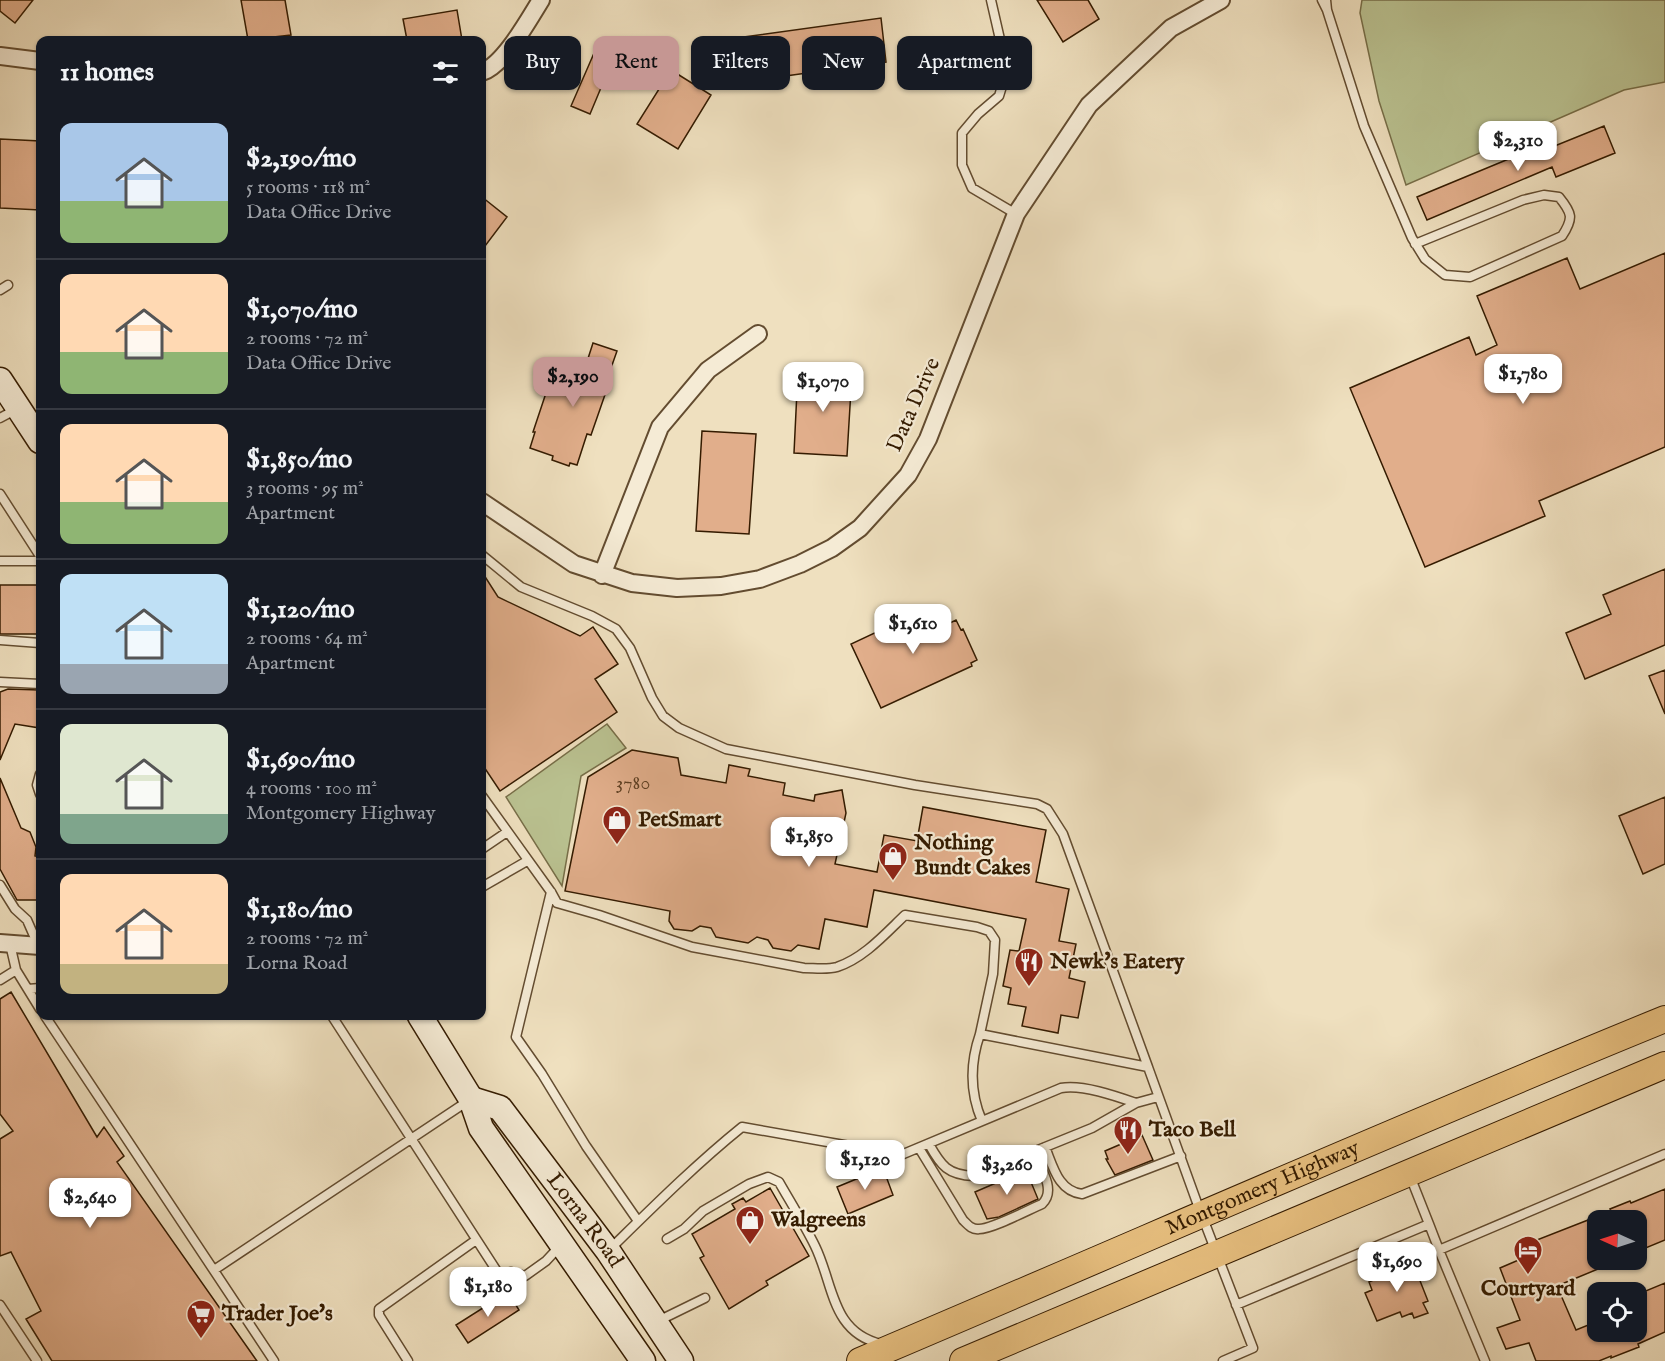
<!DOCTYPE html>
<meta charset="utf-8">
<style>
body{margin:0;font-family:"IM FELL English",serif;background:#20242c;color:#f1f3f6;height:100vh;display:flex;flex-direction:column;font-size:22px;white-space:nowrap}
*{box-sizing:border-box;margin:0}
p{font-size:20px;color:#9ea1a6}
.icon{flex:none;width:33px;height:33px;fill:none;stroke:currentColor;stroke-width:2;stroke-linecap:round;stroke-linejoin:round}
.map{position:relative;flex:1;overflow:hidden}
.panel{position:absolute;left:36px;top:36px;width:450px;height:984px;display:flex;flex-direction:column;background:#171b24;border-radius:12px;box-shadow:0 2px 4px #0004}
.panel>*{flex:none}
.hud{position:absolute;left:504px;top:36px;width:570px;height:54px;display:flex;gap:12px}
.needle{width:39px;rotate:273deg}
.tools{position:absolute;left:1587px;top:1210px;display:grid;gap:12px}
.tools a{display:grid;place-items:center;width:60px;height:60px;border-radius:12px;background:#171b24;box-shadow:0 2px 4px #0004;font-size:30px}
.price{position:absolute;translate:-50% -51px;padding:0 14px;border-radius:12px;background:#fff;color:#222;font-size:20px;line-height:39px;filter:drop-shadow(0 2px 3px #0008)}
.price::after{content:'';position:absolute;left:50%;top:36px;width:18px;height:14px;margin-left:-9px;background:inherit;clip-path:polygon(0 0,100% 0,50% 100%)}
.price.active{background:#c59692;color:#111}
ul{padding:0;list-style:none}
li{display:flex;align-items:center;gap:18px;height:150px;padding:0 24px}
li+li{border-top:2px solid #363941}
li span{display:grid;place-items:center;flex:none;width:168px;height:120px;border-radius:12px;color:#555}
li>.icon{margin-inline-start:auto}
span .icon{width:72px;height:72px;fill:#fffc;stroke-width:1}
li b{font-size:26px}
h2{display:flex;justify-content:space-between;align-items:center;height:72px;padding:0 24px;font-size:26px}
.chip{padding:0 21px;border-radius:12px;background:#171b24;box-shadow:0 2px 4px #0004;font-size:21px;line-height:54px}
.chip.active{background:#c59692;color:#111}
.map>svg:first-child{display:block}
</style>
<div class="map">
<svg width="1665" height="1361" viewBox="0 0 1665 1361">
<rect width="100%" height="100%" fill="#efe0bf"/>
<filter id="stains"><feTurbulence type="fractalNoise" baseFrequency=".00333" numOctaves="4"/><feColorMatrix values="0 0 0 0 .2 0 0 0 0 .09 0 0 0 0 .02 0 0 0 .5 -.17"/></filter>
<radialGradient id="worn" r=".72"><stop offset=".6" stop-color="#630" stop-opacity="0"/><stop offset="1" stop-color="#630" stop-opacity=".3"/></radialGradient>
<path fill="#bac291" stroke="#776e48" stroke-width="1.5" d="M1362 0H1665V82L1624 90 1406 185 1379 101 1360 13Z
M607 724 626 748 581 776 562 886 506 797Z"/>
<path fill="#e1ae8b" stroke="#341b00" stroke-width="1.5" d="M0 0H33L15 23 0 11Z
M241 0H285L291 35 248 40Z
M1037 0H1088L1099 19 1063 42Z
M457 10 462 40H407L403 19Z
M881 18 886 62 728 84 722 40Z
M598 44 616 52 590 114 571 106Z
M671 70 711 95 678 149 637 124Z
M1604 126 1615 153 1556 177 1552 167 1427 220 1417 197 1523 153 1525 158Z
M0 139 40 141V210L0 208Z
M482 197 507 217 482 250Z
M1665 253V447L1539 501 1545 516 1425 567 1350 388 1469 337 1476 355 1497 345 1477 296 1567 258 1580 289Z
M593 343 617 351 605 385 608 386 591 435 587 434 577 465 570 463 569 466 552 460 553 456 530 448 535 432H533L547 390 550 391 558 366 583 374Z
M798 370 852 373 847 456 794 453Z
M702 431 756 434 749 534 696 531Z
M1665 569V645L1585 679 1566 633 1611 614 1603 595Z
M482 572 498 597 580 636 593 627 618 664 595 679 617 712 500 791 482 764Z
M0 585H40V634H0Z
M932 606 934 610 940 607 948 624 956 620 961 630 963 629 977 660 971 663 972 666 881 708 851 644Z
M1665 670V714L1649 676Z
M8 689 40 690V728L15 724 0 760V692Z
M632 750 678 758 681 775 726 783 729 765 750 769 748 776 785 783 783 795 814 801 815 795 842 790 846 813 835 864 877 872 884 835 917 841 923 807 1046 830 1036 882 1069 889 1059 941 1076 944 1069 978 1085 982 1078 1018 1061 1015 1058 1033 1022 1026 1026 1007 1008 1004 1011 988 1003 986 1010 950 1019 951 1026 919 874 890 867 927 825 919 819 949 798 945 791 951 773 948 768 940 757 937 748 943 716 937 711 928 700 926 692 931 674 929 669 921 670 911 565 891 588 777Z
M0 778 21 828 30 832 36 847 35 856 40 857V900H17L0 869Z
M1665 797V864L1643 874 1619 816Z
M11 992 97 1137 104 1127 124 1156 117 1162 257 1361H52L26 1319 41 1311 11 1252 0 1256V1139L13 1131 0 1114V999Z
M1142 1135 1153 1160 1115 1175 1106 1159H1108L1105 1151Z
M883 1168 893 1195 848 1214 837 1187Z
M1026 1170 1038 1199 999 1217 987 1219 975 1192Z
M770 1188 809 1256 766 1281 768 1285 729 1309 700 1258 704 1256 692 1234 735 1209 732 1204 743 1198 746 1202Z
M1665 1189V1240L1636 1252V1221H1598V1269L1557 1286 1576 1330 1598 1321V1332H1636V1295L1665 1283V1332L1638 1344 1639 1347 1611 1358V1356L1599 1361H1536L1529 1343 1506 1349 1497 1328 1520 1320 1500 1268 1521 1259V1257L1528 1254 1524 1245 1611 1211 1610 1209 1630 1201 1631 1203Z
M1404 1263 1406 1266 1413 1263 1428 1301 1423 1303 1428 1313 1414 1318 1412 1313 1402 1317 1400 1312 1377 1321 1365 1293 1372 1290 1369 1282 1378 1278 1379 1274Z
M508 1292 519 1310 468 1343 456 1325Z"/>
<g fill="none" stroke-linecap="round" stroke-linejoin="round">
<g stroke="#634c30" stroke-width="11">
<path id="lane" d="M991 0 1007 70 999 96 978 114 962 133V165L972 188 1016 214
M1322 0 1327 10 1326 0
M1327 10 1364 126 1412 238 1425 259 1445 275 1470 277 1562 236C1574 218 1572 213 1559 197L1544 195 1523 200 1415 244
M0 290 8 285
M0 418 15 410
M0 494 40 556
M482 555 521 587 592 616 616 629 630 648 652 698 663 716 679 728 726 749 915 785 1037 804 1047 809 1063 834 1148 1067
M0 561H40
M0 640 40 643
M0 682 40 684
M40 774 37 785 40 794
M482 796 551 892 557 903 599 915 692 947 804 968C814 968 827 970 837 967 864 958 885 934 905 915L977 927 989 931 995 940 993 974 980 1034 1148 1067 1196 1200 1253 1348 1223 1361
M482 849 507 832
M0 885 15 909 27 920 38 945
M482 887 527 861
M551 892 516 1037 542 1074 586 1146 638 1221
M10 944 16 970 40 1009
M0 980 16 970
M28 989 40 988
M45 1016 274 1361
M332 1016 500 1276 511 1272 525 1276 546 1261 560 1246
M980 1034C970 1063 970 1093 982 1121
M1136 1103 1158 1097
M1045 1147C1053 1166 1058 1191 1082 1194L1181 1156
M919 1148 963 1220C968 1225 972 1230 979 1229 992 1229 1028 1210 1042 1204 1057 1190 1040 1167 1033 1152
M1429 1224 1439 1250 1665 1154
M667 1239 684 1229 703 1211 749 1184 768 1177 779 1182C791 1203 804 1224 815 1246 834 1285 831 1332 881 1344
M609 1250C652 1208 695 1165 742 1127L901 1155 1061 1088C1082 1084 1116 1096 1136 1103L1092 1128 974 1176C948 1175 941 1166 929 1144
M1439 1250 1485 1361
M214 1270 468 1101
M0 1305 37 1361
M1236 1305 1429 1224 1410 1176
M658 1321 705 1298
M408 1361 379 1315V1309L476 1240"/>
</g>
<g stroke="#634c30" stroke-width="20">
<path id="street" d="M0 56 40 61
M482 72C504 65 529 19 541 0
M482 502 574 564 632 583 677 588 721 586 760 579 800 564 832 548 860 528 908 475 928 439 1016 214 1089 105 1171 28 1221 0
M602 575 660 427 708 370 758 334
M0 943 40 946"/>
</g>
<g stroke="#341b00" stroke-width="27">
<g id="secondary">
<path d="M0 380 40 441"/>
<path d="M420 1016 471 1099 481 1128 643 1361"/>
<path id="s1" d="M471 1099 500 1108 608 1251 681 1361"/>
</g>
</g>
<g stroke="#341b00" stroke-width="28">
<g id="primary">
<path id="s2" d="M860 1361C1129 1247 1395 1129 1665 1019"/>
<path d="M963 1361 1665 1065"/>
</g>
</g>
<use href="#lane" stroke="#f5ebd5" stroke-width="8"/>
<use href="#street" stroke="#f5ebd5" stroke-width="16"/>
<use href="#secondary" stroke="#f5ebd5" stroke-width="24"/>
<use href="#primary" stroke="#e8c080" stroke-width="26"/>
</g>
<defs>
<g id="shop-pin" transform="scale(1.5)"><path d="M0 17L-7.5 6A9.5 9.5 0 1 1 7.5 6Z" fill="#8f2418" stroke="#f5ebd5"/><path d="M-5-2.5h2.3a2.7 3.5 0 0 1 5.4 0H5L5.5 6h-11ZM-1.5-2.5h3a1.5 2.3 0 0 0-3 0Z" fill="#fff"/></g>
<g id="restaurant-pin" transform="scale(1.5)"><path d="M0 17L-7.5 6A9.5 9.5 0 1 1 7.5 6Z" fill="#8f2418" stroke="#f5ebd5"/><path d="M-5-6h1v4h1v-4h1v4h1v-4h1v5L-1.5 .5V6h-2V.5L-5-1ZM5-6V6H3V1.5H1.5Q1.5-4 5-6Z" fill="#fff"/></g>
<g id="hotel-pin" transform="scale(1.5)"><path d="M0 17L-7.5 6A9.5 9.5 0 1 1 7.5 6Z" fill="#8f2418" stroke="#f5ebd5"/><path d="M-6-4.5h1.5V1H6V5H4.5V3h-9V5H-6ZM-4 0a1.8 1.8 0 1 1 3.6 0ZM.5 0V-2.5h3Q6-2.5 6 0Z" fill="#fff"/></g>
<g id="supermarket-pin" transform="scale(1.5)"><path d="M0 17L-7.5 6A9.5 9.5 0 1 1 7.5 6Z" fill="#8f2418" stroke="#f5ebd5"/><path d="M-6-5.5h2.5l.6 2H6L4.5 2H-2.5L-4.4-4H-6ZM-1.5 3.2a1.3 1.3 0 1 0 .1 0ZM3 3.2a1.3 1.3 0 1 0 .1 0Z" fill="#fff"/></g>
</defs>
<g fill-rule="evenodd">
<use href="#shop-pin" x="617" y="820"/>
<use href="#shop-pin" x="893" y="856"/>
<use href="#restaurant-pin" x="1029" y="962"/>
<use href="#restaurant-pin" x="1128" y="1130"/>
<use href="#shop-pin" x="750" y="1220"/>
<use href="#hotel-pin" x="1528" y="1250"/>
<use href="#supermarket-pin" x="201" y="1314"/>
</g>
<g text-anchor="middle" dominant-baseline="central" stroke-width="4.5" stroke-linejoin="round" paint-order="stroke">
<g font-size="20" fill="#5f4023">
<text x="633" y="783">3780</text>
</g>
<g font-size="22" fill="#341b00" stroke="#f5ebd5">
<text transform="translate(914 405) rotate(-66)">Data Drive</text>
<text stroke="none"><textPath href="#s2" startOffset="438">Montgomery Highway</textPath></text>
<text stroke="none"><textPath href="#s1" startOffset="171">Lorna Road</textPath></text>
</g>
<g font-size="22" font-weight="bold" fill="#341b00" stroke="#f5ebd5" text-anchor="start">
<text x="638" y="820">PetSmart</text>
<text x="914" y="843">Nothing<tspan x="914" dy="25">Bundt Cakes</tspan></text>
<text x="1050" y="962">Newk's Eatery</text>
<text x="1149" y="1130">Taco Bell</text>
<text x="771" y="1220">Walgreens</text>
<text x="1528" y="1289" text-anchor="middle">Courtyard</text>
<text x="222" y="1314">Trader Joe's</text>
</g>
</g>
<rect width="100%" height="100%" filter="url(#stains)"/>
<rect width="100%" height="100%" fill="url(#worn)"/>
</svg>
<div class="tools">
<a><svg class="needle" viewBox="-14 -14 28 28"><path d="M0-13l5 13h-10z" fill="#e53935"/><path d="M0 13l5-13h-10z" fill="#9ea1a6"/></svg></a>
<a><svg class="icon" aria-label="locate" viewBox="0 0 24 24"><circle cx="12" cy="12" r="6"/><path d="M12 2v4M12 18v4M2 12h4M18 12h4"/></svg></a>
</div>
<b class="price" style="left:1518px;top:172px">$2,310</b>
<b class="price" style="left:1523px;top:405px">$1,780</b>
<b class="price active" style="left:573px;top:408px">$2,190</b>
<b class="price" style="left:823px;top:413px">$1,070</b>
<b class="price" style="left:913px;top:655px">$1,610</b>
<b class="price" style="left:809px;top:868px">$1,850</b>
<b class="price" style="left:865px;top:1191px">$1,120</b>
<b class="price" style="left:1007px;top:1196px">$3,260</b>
<b class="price" style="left:90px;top:1229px">$2,640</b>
<b class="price" style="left:1397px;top:1293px">$1,690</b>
<b class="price" style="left:488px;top:1318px">$1,180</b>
<div class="hud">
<a class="chip">Buy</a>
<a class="chip active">Rent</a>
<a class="chip">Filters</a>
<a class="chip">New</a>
<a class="chip">Apartment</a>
</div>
<section class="panel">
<h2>11 homes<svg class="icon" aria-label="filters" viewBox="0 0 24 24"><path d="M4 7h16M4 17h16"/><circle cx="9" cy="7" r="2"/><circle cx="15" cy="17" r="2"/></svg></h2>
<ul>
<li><span style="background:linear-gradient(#a9c7e8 65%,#8fb573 0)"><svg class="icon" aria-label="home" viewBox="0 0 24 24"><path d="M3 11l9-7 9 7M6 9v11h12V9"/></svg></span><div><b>$2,190/mo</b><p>5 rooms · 118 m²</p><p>Data Office Drive</p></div></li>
<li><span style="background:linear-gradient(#ffd9b3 65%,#8fb573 0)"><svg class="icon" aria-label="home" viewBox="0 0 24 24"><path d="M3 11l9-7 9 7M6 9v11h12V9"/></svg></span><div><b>$1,070/mo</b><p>2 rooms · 72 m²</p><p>Data Office Drive</p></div></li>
<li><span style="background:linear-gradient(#ffd9b3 65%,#8fb573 0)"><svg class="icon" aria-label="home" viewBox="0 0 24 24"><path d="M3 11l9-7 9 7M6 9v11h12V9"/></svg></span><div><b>$1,850/mo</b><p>3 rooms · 95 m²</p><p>Apartment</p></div></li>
<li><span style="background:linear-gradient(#bfe0f5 75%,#9aa5b1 0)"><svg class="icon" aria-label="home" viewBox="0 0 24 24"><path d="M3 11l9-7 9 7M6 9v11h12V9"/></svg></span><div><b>$1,120/mo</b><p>2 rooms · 64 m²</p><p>Apartment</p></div></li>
<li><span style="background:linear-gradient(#dfe7d0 75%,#7fa58c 0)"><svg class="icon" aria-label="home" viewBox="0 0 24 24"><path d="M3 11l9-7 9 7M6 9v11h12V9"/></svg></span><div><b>$1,690/mo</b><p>4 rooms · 100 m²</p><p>Montgomery Highway</p></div></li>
<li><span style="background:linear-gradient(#ffd9b3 75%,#c2b280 0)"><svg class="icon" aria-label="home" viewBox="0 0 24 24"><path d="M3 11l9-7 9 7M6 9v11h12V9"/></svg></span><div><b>$1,180/mo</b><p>2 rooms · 72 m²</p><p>Lorna Road</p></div></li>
</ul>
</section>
</div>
